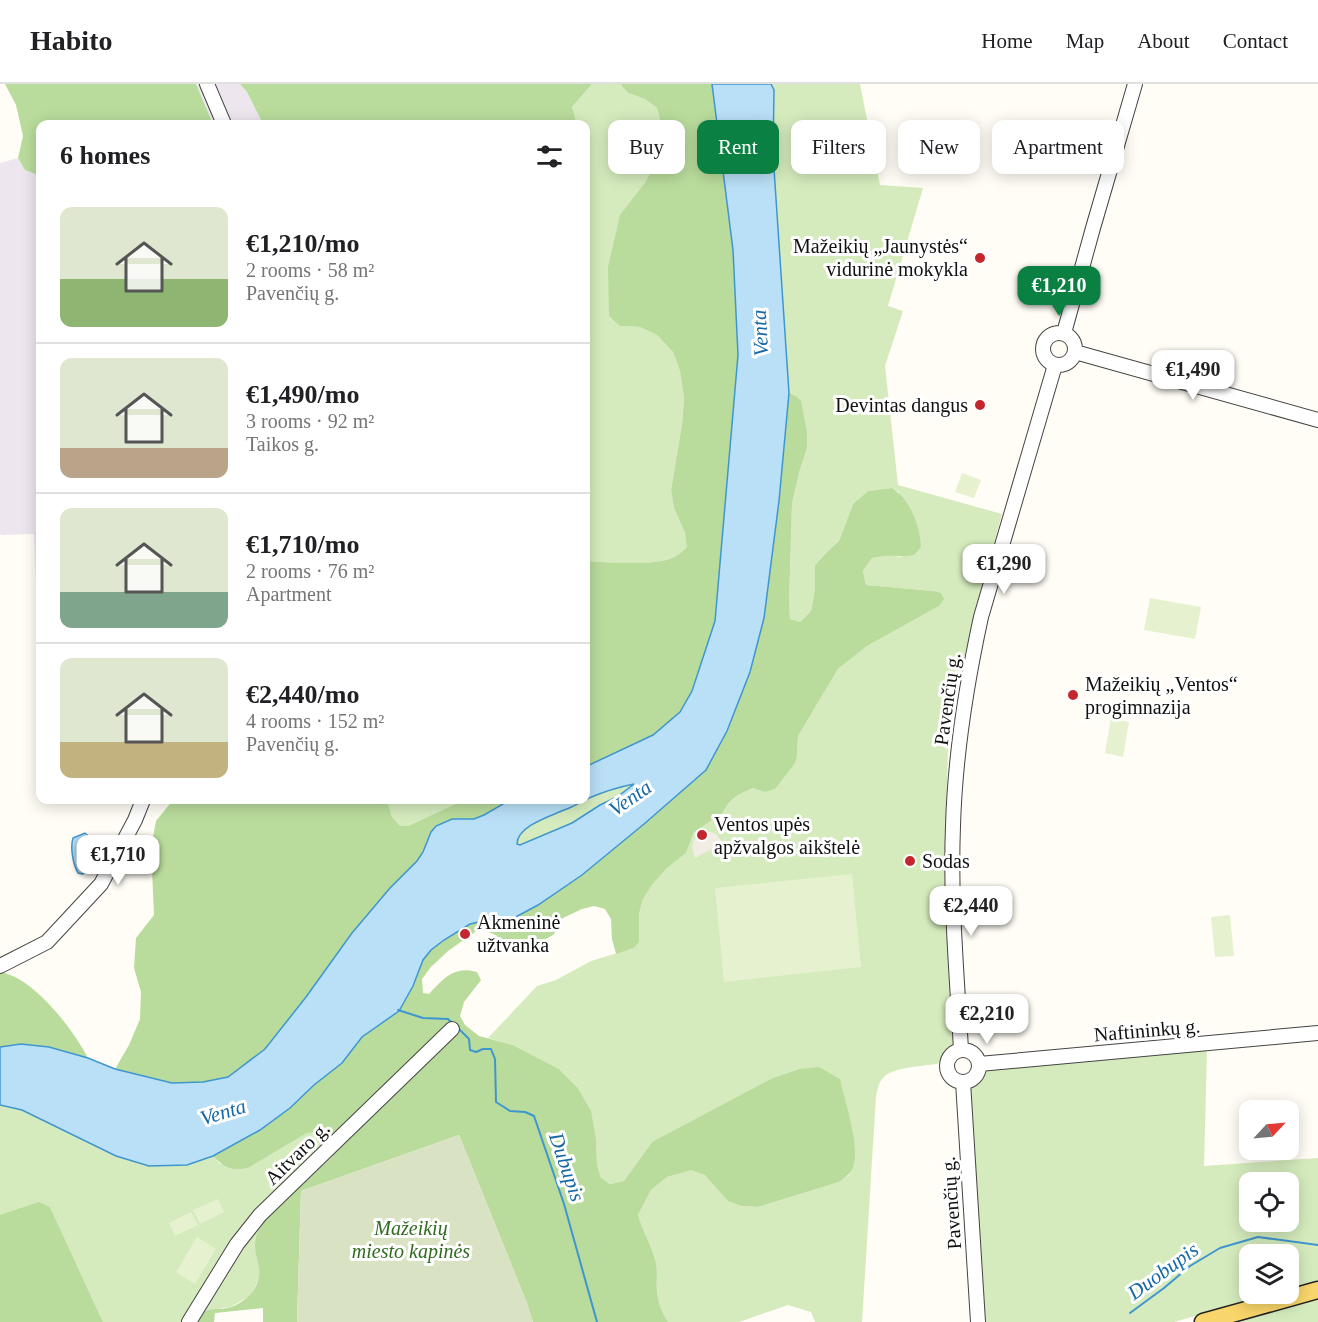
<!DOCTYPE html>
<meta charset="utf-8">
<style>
body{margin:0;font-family:"Times New Roman",serif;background:#f6f6f6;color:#202124;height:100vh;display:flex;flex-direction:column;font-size:22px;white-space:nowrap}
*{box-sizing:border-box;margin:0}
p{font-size:20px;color:#757577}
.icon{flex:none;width:33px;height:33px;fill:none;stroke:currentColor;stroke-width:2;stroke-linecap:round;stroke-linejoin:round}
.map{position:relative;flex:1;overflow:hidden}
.drawer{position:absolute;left:36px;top:36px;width:554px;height:684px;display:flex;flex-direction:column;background:#fff;border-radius:12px;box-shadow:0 3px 15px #0003}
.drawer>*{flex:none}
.banner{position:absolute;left:608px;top:36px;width:570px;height:54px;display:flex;gap:12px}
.needle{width:39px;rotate:64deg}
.tools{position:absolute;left:1239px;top:1016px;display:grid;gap:12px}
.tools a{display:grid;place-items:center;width:60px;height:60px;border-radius:12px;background:#fff;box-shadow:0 3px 15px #0003;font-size:30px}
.price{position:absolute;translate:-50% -51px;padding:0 14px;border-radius:12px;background:#fff;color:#222;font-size:20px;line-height:39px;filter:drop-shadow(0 2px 3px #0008)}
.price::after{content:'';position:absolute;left:50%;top:36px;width:18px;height:14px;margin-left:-9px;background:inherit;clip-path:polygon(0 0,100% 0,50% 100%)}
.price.current{background:#0b8043;color:#fff}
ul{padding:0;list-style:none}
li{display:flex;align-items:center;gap:18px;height:150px;padding:0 24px}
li+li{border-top:2px solid #e0e0e0}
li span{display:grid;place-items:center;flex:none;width:168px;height:120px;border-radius:12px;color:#555}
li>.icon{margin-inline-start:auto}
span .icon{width:72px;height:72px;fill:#fffc;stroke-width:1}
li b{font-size:26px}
h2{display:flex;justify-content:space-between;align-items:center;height:72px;padding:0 24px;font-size:26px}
.chip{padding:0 21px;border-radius:12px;background:#fff;box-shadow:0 3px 15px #0003;font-size:21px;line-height:54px}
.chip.current{background:#0b8043;color:#fff}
header{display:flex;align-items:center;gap:36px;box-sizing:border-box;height:84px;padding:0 30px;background:#fff;border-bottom:2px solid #e0e0e0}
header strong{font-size:28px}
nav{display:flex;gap:33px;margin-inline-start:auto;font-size:21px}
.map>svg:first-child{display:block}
</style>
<header>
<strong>Habito</strong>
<nav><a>Home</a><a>Map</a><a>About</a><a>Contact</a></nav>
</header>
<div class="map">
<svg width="1318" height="1238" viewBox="0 0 1318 1238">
<rect width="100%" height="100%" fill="#fffdf5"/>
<path fill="#eee6ef" d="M196 0H240L247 8 263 40H213Z
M18 74 25 86 40 92V595L34 450 2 451 0 450V79Z"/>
<path fill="#d5ebbd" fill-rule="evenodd" d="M592 0H620L628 9 645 15 657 24 663 48 658 74 644 100 620 242 640 243 657 251 673 268 680 287 684 315 682 340 671 406 674 424 685 449 688 463C684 466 680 470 676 472 658 483 607 478 585 477V40H577L572 23Z
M771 0H860L880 101 923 104 888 222 903 227 885 282 898 401 1002 430 956 604 948 666 946 733V835L954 959C947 966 945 974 937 980 923 982 892 983 883 994 878 999 878 1005 876 1012L862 1238H815L811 1228 788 1221 739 1238H668C662 1228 658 1219 657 1207 656 1198 658 1188 656 1179 652 1162 643 1148 638 1131L651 1106 667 1093 691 1085 705 1091 742 1122 758 1123 839 1098 849 1091 854 1080 652 1058 624 1097 611 1100 601 1095 597 1081 596 1056 577 1003 559 985 513 961 488 954 537 902 556 896 591 877 634 864 639 858V830L643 815 652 801 666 785 686 769 694 748 723 729C729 715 740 709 753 704L765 708 797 672 798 652 838 585 867 562 939 522 933 507 866 501 863 487 872 474 885 470 901 473 899 408 892 404 868 407 853 420 839 457 827 468 815 481V505L811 527 800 538 790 535 789 520 792 420 799 389 807 364 796 312 789 309 773 70 774 6Z
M635 699 617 713 600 721 572 739 520 761 517 760C517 742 551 732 565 726 573 722 581 717 590 713 604 707 620 704 635 699Z
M387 716H464L408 742H400L392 733Z
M1207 964 1204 1082 1318 1074V1199L1289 1206 1288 1170H1250V1209H1275L1174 1238H985L981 1207 971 1005 982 987 990 983ZM1250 1098H1288V1137H1250Z
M0 1021 22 1026 52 1040 187 1081 213 1072 220 1080 250 1083 307 1049C326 1046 329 1054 334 1070L331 1074 280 1120 255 1161 260 1185 259 1194 254 1205 249 1213 230 1223 222 1224 196 1238H103L50 1123 0 1131Z
M1318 1212V1238H1226Z"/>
<path fill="#b9dc9c" d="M5 0H196L213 40H40V92L25 86 18 74 23 52 16 21Z
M240 0H592L572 23 577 40H263L247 8Z
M620 0H712L733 166 738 271 715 537 692 607 680 628 653 651 585 683V477C607 478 658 483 676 472 680 470 684 466 687 463L685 449 674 424 671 406 682 340 684 315 680 287 673 268 657 251 640 243 620 242 609 232 608 183 620 131 644 100 658 75 663 48 657 24 645 15 628 9Z
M789 309 796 312 801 317 807 348V364L799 389 792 420 789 520 790 535 800 538 811 527 815 505V481L827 468 839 457 853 420 868 407 892 404C910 415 920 442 921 463L914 471C897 474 889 469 872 474L863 487 866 501 933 507 941 509 944 515 939 522 867 562 838 585 798 652 797 672 795 679 775 705 765 708 753 704C739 710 730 714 723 729L694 748 686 769 666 785 652 801 643 815 639 830V858L634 864 616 870 612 855 611 835 605 825 594 822 582 825 563 834 559 838 557 846 553 851 530 864 523 867H513L504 863 494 850 485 847 475 848 448 867 431 883 422 895 423 909 429 910C443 895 454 881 477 888L481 896 464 918 460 932 465 941 479 952 513 961 559 985 577 1003 591 1027 596 1056 597 1081 601 1094 610 1100 624 1097 652 1058 773 994 800 985 819 983 840 995C845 1018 859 1058 854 1080 852 1089 846 1093 839 1098L758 1123 742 1122 728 1117 705 1091 691 1086 667 1093 651 1106 638 1131C643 1148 652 1162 656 1179 658 1188 656 1198 657 1207 658 1219 662 1228 668 1238H533L526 1217 459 1051 301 1107 297 1238H263V1224L215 1229 214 1238H196C204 1220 216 1228 231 1223 239 1220 249 1214 253 1207 268 1185 251 1173 256 1154 261 1132 313 1090 331 1074L334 1070C329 1054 326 1046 307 1049L250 1083C234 1088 224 1084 213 1072L260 1046 290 1024 314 1001 342 979 362 953 399 927 413 902 423 876 431 866 444 856 470 840 483 837 514 834 538 821 582 791 644 740 706 686 727 647 750 588 764 534 779 417Z
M173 716H387L392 733 400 742H408L464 716H510L484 731 474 735H452L436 742 431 748 423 768 417 777 390 804 352 849 306 913 265 965 228 993 203 998 172 999 115 985 129 961 140 935 141 908 134 884 136 854 154 831 151 764 156 737Z
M0 888C33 893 73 945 88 974L49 963 21 960 0 963Z
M39 1118 50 1123 103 1238H0V1131Z"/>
<path fill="#d9e3c4" d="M459 1051 526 1217 533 1238H297L301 1107Z"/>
<path fill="#e6f2cf" d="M962 389 981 396 974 414 955 408Z
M1150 514 1201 523 1195 555 1144 546Z
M1111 634 1129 638 1123 673 1105 669Z
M852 790 861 883 724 898 715 804Z
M1230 831 1234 872 1215 873 1211 833Z
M218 1115 224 1128 200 1140 193 1126Z
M191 1128 198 1141 175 1152 169 1139Z
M197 1153 216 1165 195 1200 176 1188Z"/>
<path fill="#f1ede2" d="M704 748H711L716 750 723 759 695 774 692 763 694 756 698 751Z"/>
<path fill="#b9e0f7" stroke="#3f96cf" stroke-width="1.5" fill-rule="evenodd" d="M712 0H771L774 6 773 70 789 309 779 417 764 534 750 588 727 647 706 686 644 740 582 791 538 821 514 834 483 837 470 840 444 856 431 866 423 876 413 902 399 927 362 953 342 979 314 1001 290 1024 260 1046 213 1072 187 1081 149 1082 116 1072 22 1026 0 1021V963L21 960 49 963 88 974 115 985 172 999 203 998 228 993 265 965 306 913 352 849 390 804 417 777 423 768 431 748 436 742 452 735H474L484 731 510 716H585V683L653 651 680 628 692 607 715 537 738 271 733 166ZM634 700 617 713 600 721 572 739 520 761 517 760C517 742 551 732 564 726 573 723 581 718 589 714 603 708 619 703 634 700Z
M85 749C94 755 99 778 91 786 89 788 85 789 82 790L78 789C73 780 70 764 73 754Z"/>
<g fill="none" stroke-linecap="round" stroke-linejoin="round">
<path stroke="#3f96cf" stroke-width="2" d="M398 926 423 934 448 935 452 939
M457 943 469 955 470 966 476 968 483 965H491L495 975 496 1018 510 1027 525 1028 534 1032 564 1120 597 1238
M1130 1229 1164 1204 1190 1182 1220 1164 1258 1153 1318 1161"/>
<g stroke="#444" stroke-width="16">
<path id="minor" d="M207 0 224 40
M1043 265a16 16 0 1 1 32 0a16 16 0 1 1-32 0Z
M1064 249 1093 144 1135 0
M1075 268 1318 336
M0 882 47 858 101 800 135 736 143 716
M947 982a16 16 0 1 1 32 0a16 16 0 1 1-32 0Z
M961 966C957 891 950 816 953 742 955 671 966 602 981 533L1055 281
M979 980 1318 949
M963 998 978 1238
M189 1238 237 1160 260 1131 452 945"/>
</g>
<g stroke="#222" stroke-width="19">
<path id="major" d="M1203 1238 1318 1206"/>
</g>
<use href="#minor" stroke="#fff" stroke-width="14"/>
<use href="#major" stroke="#f9d66b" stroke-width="16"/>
</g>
<g fill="#c4262e" stroke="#fff" stroke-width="2">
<circle cx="980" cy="174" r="6"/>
<circle cx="980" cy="321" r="6"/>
<circle cx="1073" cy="611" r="6"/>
<circle cx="702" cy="751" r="6"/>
<circle cx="910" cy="777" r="6"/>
<circle cx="465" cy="850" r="6"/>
</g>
<g text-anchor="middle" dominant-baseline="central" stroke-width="6" stroke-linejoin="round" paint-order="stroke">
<g font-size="20" fill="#111" stroke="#fff" text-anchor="start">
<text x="968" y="162" text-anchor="end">Mažeikių „Jaunystės“<tspan x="968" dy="23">vidurinė mokykla</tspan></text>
<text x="968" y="321" text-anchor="end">Devintas dangus</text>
<text x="1085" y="600">Mažeikių „Ventos“<tspan x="1085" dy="23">progimnazija</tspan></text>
<text x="714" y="740">Ventos upės<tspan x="714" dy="23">apžvalgos aikštelė</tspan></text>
<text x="922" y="777">Sodas</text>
<text x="477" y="838">Akmeninė<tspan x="477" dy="23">užtvanka</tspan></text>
</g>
<g font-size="20" fill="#111" stroke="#fff">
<text transform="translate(947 615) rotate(-82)">Pavenčių g.</text>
<text transform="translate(1147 946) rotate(-5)">Naftininkų g.</text>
<text transform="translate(297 1069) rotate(-44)">Aitvaro g.</text>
<text transform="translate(951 1119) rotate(-94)">Pavenčių g.</text>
</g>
<g font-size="20" font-style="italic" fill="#2f6b1f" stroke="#fff">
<text x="411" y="1144">Mažeikių<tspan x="411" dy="23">miesto kapinės</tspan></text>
</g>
<g font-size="21" font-style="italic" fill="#1768a6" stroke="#fff">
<text transform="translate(760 249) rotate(-93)">Venta</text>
<text transform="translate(630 714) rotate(-35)">Venta</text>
<text transform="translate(223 1028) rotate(-17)">Venta</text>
<text transform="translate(567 1083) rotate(71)">Dubupis</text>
<text transform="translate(1163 1187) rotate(-36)">Duobupis</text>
</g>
</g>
</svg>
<div class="tools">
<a><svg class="needle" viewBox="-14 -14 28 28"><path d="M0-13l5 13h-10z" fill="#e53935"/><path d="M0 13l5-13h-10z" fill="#757577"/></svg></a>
<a><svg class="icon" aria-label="locate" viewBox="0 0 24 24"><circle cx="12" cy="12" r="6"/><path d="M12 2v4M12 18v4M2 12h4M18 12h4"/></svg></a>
<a><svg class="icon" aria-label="layers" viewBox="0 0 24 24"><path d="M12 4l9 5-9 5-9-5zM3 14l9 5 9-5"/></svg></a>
</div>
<b class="price current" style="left:1059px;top:233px">€1,210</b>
<b class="price" style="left:1193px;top:317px">€1,490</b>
<b class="price" style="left:1004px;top:511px">€1,290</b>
<b class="price" style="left:118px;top:802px">€1,710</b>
<b class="price" style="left:971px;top:853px">€2,440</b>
<b class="price" style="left:987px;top:961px">€2,210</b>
<div class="banner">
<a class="chip">Buy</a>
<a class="chip current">Rent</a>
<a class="chip">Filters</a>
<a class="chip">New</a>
<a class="chip">Apartment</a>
</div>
<section class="drawer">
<h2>6 homes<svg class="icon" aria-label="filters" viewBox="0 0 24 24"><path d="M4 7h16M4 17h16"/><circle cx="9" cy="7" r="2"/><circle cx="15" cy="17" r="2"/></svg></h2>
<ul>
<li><span style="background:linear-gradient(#dfe7d0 60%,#8fb573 0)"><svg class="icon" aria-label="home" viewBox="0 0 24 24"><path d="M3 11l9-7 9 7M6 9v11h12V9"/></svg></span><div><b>€1,210/mo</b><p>2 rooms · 58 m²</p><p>Pavenčių g.</p></div></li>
<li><span style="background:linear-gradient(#dfe7d0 75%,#b9a48a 0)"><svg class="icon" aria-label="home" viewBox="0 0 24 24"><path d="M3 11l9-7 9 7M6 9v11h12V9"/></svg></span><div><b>€1,490/mo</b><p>3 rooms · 92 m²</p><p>Taikos g.</p></div></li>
<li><span style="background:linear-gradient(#dfe7d0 70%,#7fa58c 0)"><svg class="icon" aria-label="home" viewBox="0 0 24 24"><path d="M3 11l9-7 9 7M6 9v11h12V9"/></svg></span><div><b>€1,710/mo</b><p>2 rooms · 76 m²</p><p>Apartment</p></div></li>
<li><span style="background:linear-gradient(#dfe7d0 70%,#c2b280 0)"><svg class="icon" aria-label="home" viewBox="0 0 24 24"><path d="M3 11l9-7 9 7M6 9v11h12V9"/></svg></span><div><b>€2,440/mo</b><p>4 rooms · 152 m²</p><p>Pavenčių g.</p></div></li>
</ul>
</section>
</div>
